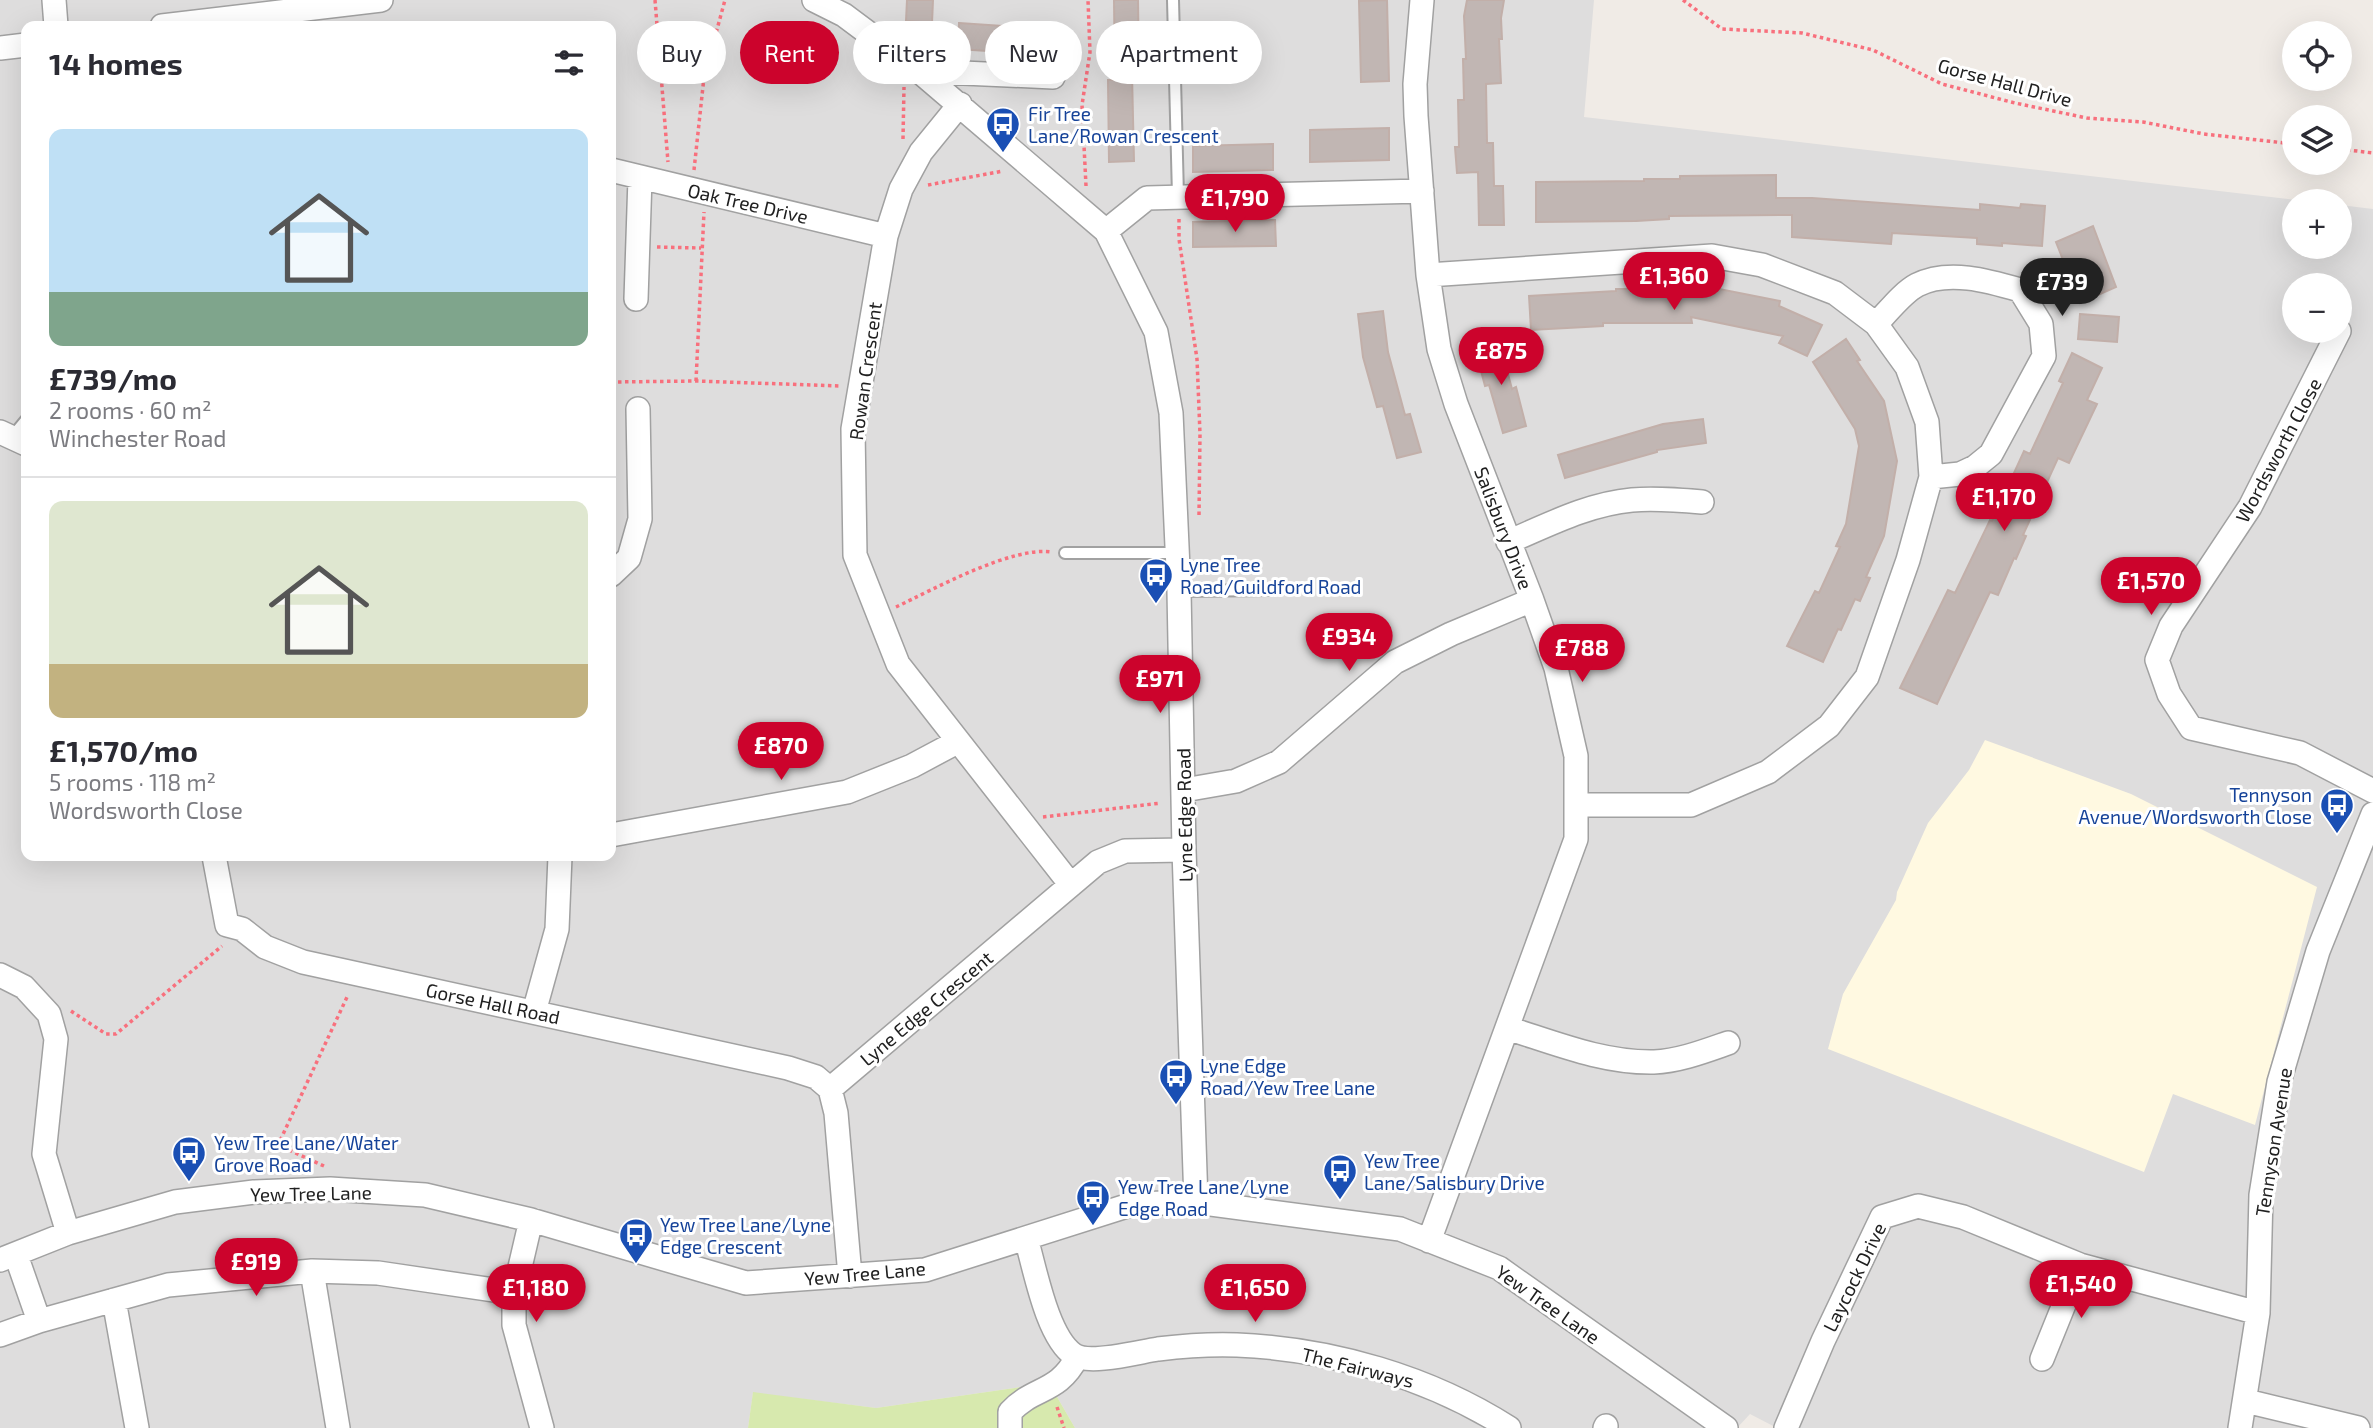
<!DOCTYPE html>
<meta charset="utf-8">
<style>
body{margin:0;font-family:"Exo 2",sans-serif;background:#f7f7f7;color:#2b2b33;height:100vh;display:flex;flex-direction:column;font-size:26px;white-space:nowrap}
*{box-sizing:border-box;margin:0}
p{font-size:23px;color:#7c7c81}
.icon{flex:none;width:38px;height:38px;fill:none;stroke:currentColor;stroke-width:2;stroke-linecap:round;stroke-linejoin:round}
.map{position:relative;flex:1;overflow:hidden}
.details{position:absolute;left:21px;top:21px;width:595px;height:840px;display:flex;flex-direction:column;background:#fff;border-radius:14px;box-shadow:0 7px 28px #0002}
.details>*{flex:none}
.top-card{position:absolute;left:637px;top:21px;width:665px;height:63px;display:flex;gap:14px}
.controls{position:absolute;left:2282px;top:21px;display:grid;gap:14px}
.controls a{display:grid;place-items:center;width:70px;height:70px;border-radius:50%;background:#fff;box-shadow:0 7px 28px #0002;font-size:35px}
.price{position:absolute;translate:-50% -60px;padding:0 16px;border-radius:24px;background:#cc032c;color:#fff;font-size:23px;line-height:46px;filter:drop-shadow(0 2px 4px #0008)}
.price::after{content:'';position:absolute;left:50%;top:42px;width:21px;height:16px;margin-left:-10px;background:inherit;clip-path:polygon(0 0,100% 0,50% 100%)}
.price.selected{background:#222;color:#fff}
ul{padding:0;list-style:none}
li{display:grid;align-content:center;gap:14px;height:371px;padding:0 28px}
li+li{border-top:2px solid #e1e1e2}
li span{display:grid;place-items:center;height:217px;border-radius:14px;color:#555}
li>.icon{margin-inline-start:auto}
span .icon{width:126px;height:126px;fill:#fffc;stroke-width:1}
li b{font-size:30px}
h2{display:flex;justify-content:space-between;align-items:center;height:84px;padding:0 28px;font-size:30px}
.tag{padding:0 24px;border-radius:32px;background:#fff;box-shadow:0 7px 28px #0002;font-size:24px;line-height:63px}
.tag.selected{background:#cc032c;color:#fff}
.map>svg:first-child{display:block}
</style>
<div class="map">
<svg width="2373" height="1428" viewBox="0 0 2373 1428">
<rect width="100%" height="100%" fill="#f0ebe6"/>
<path fill="#dedddd" fill-rule="evenodd" d="M0 0H1594L1584 117 2305 201H2294V247H2340V205L2373 209V1428H1777L1750 1414 1737 1428H1075L1049 1383 876 1408 753 1393 748 1428H0ZM26 26H611V856H26ZM2294 285H2340V331H2294Z"/>
<path fill="#fff9e1" d="M1985 740 2131 794 2317 887 2255 1125 2173 1094 2144 1172 1828 1049 1843 994 1896 900 1897 892 1928 823 1969 770Z"/>
<path fill="#d7e9ae" d="M1049 1383 1075 1428H748L753 1392 876 1408Z"/>
<path fill="#c1b6b3" stroke="#c2afa9" stroke-width="2" d="M907 0H933L932 23 906 21Z
M1114 0H1138L1139 74H1132L1134 161 1109 162 1108 80H1115Z
M1387 0 1389 81 1361 82 1359 1Z
M1467 0H1504L1501 18 1502 39H1499L1501 83 1486 84 1487 143H1493L1494 186H1503L1504 225H1479L1478 172 1457 173 1455 147H1459L1458 100H1464L1463 59H1466L1464 16Z
M959 23 1061 30 1060 56 958 49Z
M1389 128V160L1310 162V130Z
M1273 144V170L1193 172V146Z
M1776 175V198H1812L1980 210V204L2020 208 2021 204 2045 206 2042 246 2002 243V246L1977 244V238L1892 233 1891 244 1792 237V215L1669 216V219L1636 221 1536 222V182L1644 181V179H1680V176Z
M1275 220 1276 246 1193 247V222Z
M2093 226 2116 287 2080 303 2056 242Z
M1709 287 1780 301 1779 306 1822 325 1807 356 1779 343 1783 336 1691 317 1692 323H1603V326L1531 330 1529 296 1616 291V289H1708Z
M1383 311 1388 352 1405 415 1410 414 1421 452 1397 458 1383 406 1377 407 1363 357 1358 314Z
M2080 314 2119 317 2117 342 2078 339Z
M1846 339 1860 360 1857 361 1884 401 1897 461 1884 536 1866 577 1870 578 1860 601 1855 599 1841 630 1838 629 1823 662 1787 646 1815 591 1819 593 1840 547 1836 546 1846 524 1859 446 1855 429 1813 362Z
M1499 341 1512 389 1516 387 1526 426 1503 433 1489 385 1485 386 1475 348Z
M2072 353 2102 368 2087 400 2097 404 2069 463 2058 458 2023 535 2026 536 2016 559 2014 558 1998 595 1990 592 1937 704 1900 688 1948 590 1955 593 1990 520 1992 521 2024 451 2030 454 2063 383 2059 381Z
M1703 419 1706 443 1657 450V452L1565 478 1558 455 1663 424Z"/>
<g fill="none" stroke-linecap="round" stroke-linejoin="round">
<g stroke="#a1a1a1" stroke-width="14">
<path id="service" d="M1173 0 1178 196
M12 437 26 420
M1065 553H1177
M1179 591 1269 590"/>
</g>
<g stroke="#a1a1a1" stroke-width="26">
<path id="minor" d="M54 0 56 26
M814 0 844 15 919 71 1106 231 1156 332 1171 413 1179 591 1184 850 1196 1202
M1422 0 1415 84 1416 116 1428 275 1439 349 1456 404 1532 600 1556 668 1576 756V839L1429 1241
M162 26 381 0
M0 48 26 45
M919 71 1053 77
M960 104 921 152 901 189 886 236 853 429 855 555 898 664 1071 885
M611 170 886 236
M1106 231 1147 198 1422 191
M1428 275 1712 256 1762 265 1835 293 1876 324 1907 367 1927 422 1931 477 1908 560 1867 677 1829 726 1768 772 1691 805H1576
M636 299 640 178
M1876 324C1888 312 1902 293 1917 285 1948 269 1989 281 2020 290L2041 324 2044 356 1991 454 1975 467 1960 474 1931 477
M2339 331 2250 507 2171 626 2157 660 2169 694 2191 728 2300 753 2373 791
M0 432 26 444
M1508 542C1548 525 1588 504 1632 500 1656 498 1679 500 1702 502
M611 575 629 558 640 519 638 409
M1184 790 1236 781 1279 762 1395 662 1451 634 1532 600
M611 835 847 792 912 766 957 742
M214 856 227 925 242 929 265 947 303 962 788 1068 816 1077 830 1089
M0 975 24 987 49 1014 56 1039 44 1154 68 1233
M534 1012 557 929 560 856
M1507 1028C1555 1043 1603 1063 1654 1062 1679 1061 1705 1051 1728 1043
M531 1220 514 1293V1325L542 1428
M1026 1238C1035 1269 1047 1337 1074 1355 1090 1365 1138 1352 1158 1349 1183 1346 1212 1344 1237 1345 1332 1349 1429 1377 1509 1428
M16 1255 39 1321
M0 1260 68 1233 175 1202 254 1192 330 1189 425 1195 531 1220 746 1283 925 1270 1133 1204 1196 1202 1400 1229 1499 1268 1726 1428
M312 1271 338 1428
M850 1276 836 1113 830 1089 1098 862 1125 851 1184 850
M114 1300 137 1428
M0 1335 39 1321 168 1285 312 1271 378 1273 514 1293
M2042 1359 2080 1265
M2246 1401 2358 1428
M1010 1428V1412C1034 1386 1058 1394 1077 1357
M1605 1428 1606 1426
M1786 1428 1823 1341 1882 1217 1918 1206 1963 1217 2080 1265 2258 1313
M2240 1428 2258 1313 2261 1195 2279 1082 2318 951 2373 814"/>
</g>
<path stroke="#f8707d" stroke-width="3.5" stroke-dasharray="3.5 3.5" stroke-linecap="butt" d="M655 0 668 162
M1683 0 1722 29 1802 33 1873 50 1942 84 2015 103 2087 118 2143 122 2204 134 2294 144
M903 139 904 87
M2340 149 2373 153
M694 170 704 77 725 0
M928 185 1003 171
M1086 186 1082 105 1090 52 1088 0
M1179 219V239L1197 359 1200 434 1199 515
M657 247 701 248
M696 381 704 212
M611 382 696 381 841 386
M896 607C934 589 1012 546 1052 552
M1043 817 1161 803
M71 1011 106 1034H116L222 946
M324 1166 278 1145 348 995
M1057 1407 1064 1428"/>
<use href="#service" stroke="#fff" stroke-width="10"/>
<use href="#minor" stroke="#fff" stroke-width="23"/>
</g>
<defs>
<g id="bus-pin" transform="scale(1.75)"><path d="M0 17L-7.5 6A9.5 9.5 0 1 1 7.5 6Z" fill="#1a4fb4" stroke="#fff"/><path d="M-5-6H5V4H4V6H2V4H-2V6H-4V4H-5ZM-3.5-4V0h7V-4ZM-3.5 1.2v1.5H-2V1.2ZM2 1.2v1.5H3.5V1.2Z" fill="#fff"/></g>
</defs>
<g fill-rule="evenodd">
<use href="#bus-pin" x="1003" y="124"/>
<use href="#bus-pin" x="1156" y="575"/>
<use href="#bus-pin" x="2337" y="805"/>
<use href="#bus-pin" x="1176" y="1076"/>
<use href="#bus-pin" x="189" y="1153"/>
<use href="#bus-pin" x="1340" y="1171"/>
<use href="#bus-pin" x="1093" y="1197"/>
<use href="#bus-pin" x="636" y="1235"/>
</g>
<g text-anchor="middle" dominant-baseline="central" stroke-width="6" stroke-linejoin="round" paint-order="stroke">
<g font-size="19" fill="#202020" stroke="#fff">
<text transform="translate(2005 82) rotate(15)">Gorse Hall Drive</text>
<text transform="translate(748 203) rotate(13)">Oak Tree Drive</text>
<text transform="translate(865 371) rotate(-82)">Rowan Crescent</text>
<text transform="translate(2278 450) rotate(-62)">Wordsworth Close</text>
<text transform="translate(1504 528) rotate(69)">Salisbury Drive</text>
<text transform="translate(1184 815) rotate(-91)">Lyne Edge Road</text>
<text transform="translate(493 1003) rotate(12)">Gorse Hall Road</text>
<text transform="translate(926 1008) rotate(-40)">Lyne Edge Crescent</text>
<text transform="translate(2273 1142) rotate(-81)">Tennyson Avenue</text>
<text transform="translate(311 1193) rotate(-1)">Yew Tree Lane</text>
<text transform="translate(865 1273) rotate(-5)">Yew Tree Lane</text>
<text transform="translate(1854 1277) rotate(-64)">Laycock Drive</text>
<text transform="translate(1548 1304) rotate(35)">Yew Tree Lane</text>
<text transform="translate(1358 1367) rotate(14)">The Fairways</text>
</g>
<g font-size="19" fill="#164399" stroke="#fff" text-anchor="start">
<text x="1028" y="113">Fir Tree<tspan x="1028" dy="22">Lane/Rowan Crescent</tspan></text>
<text x="1180" y="564">Lyne Tree<tspan x="1180" dy="22">Road/Guildford Road</tspan></text>
<text x="2312" y="794" text-anchor="end">Tennyson<tspan x="2312" dy="22">Avenue/Wordsworth Close</tspan></text>
<text x="1200" y="1065">Lyne Edge<tspan x="1200" dy="22">Road/Yew Tree Lane</tspan></text>
<text x="214" y="1142">Yew Tree Lane/Water<tspan x="214" dy="22">Grove Road</tspan></text>
<text x="1364" y="1160">Yew Tree<tspan x="1364" dy="22">Lane/Salisbury Drive</tspan></text>
<text x="1118" y="1186">Yew Tree Lane/Lyne<tspan x="1118" dy="22">Edge Road</tspan></text>
<text x="660" y="1224">Yew Tree Lane/Lyne<tspan x="660" dy="22">Edge Crescent</tspan></text>
</g>
</g>
</svg>
<div class="controls">
<a><svg class="icon" aria-label="locate" viewBox="0 0 24 24"><circle cx="12" cy="12" r="6"/><path d="M12 2v4M12 18v4M2 12h4M18 12h4"/></svg></a>
<a><svg class="icon" aria-label="layers" viewBox="0 0 24 24"><path d="M12 4l9 5-9 5-9-5zM3 14l9 5 9-5"/></svg></a>
<a>+</a>
<a>−</a>
</div>
<b class="price" style="left:1235px;top:234px">£1,790</b>
<b class="price" style="left:1674px;top:312px">£1,360</b>
<b class="price selected" style="left:2062px;top:318px">£739</b>
<b class="price" style="left:1501px;top:387px">£875</b>
<b class="price" style="left:2004px;top:533px">£1,170</b>
<b class="price" style="left:2151px;top:617px">£1,570</b>
<b class="price" style="left:1349px;top:673px">£934</b>
<b class="price" style="left:1582px;top:684px">£788</b>
<b class="price" style="left:1160px;top:715px">£971</b>
<b class="price" style="left:781px;top:782px">£870</b>
<b class="price" style="left:256px;top:1298px">£919</b>
<b class="price" style="left:2081px;top:1320px">£1,540</b>
<b class="price" style="left:536px;top:1324px">£1,180</b>
<b class="price" style="left:1255px;top:1324px">£1,650</b>
<div class="top-card">
<a class="tag">Buy</a>
<a class="tag selected">Rent</a>
<a class="tag">Filters</a>
<a class="tag">New</a>
<a class="tag">Apartment</a>
</div>
<section class="details">
<h2>14 homes<svg class="icon" aria-label="filters" viewBox="0 0 24 24"><path d="M4 7h16M4 17h16"/><circle cx="9" cy="7" r="2"/><circle cx="15" cy="17" r="2"/></svg></h2>
<ul>
<li><span style="background:linear-gradient(#bfe0f5 75%,#7fa58c 0)"><svg class="icon" aria-label="home" viewBox="0 0 24 24"><path d="M3 11l9-7 9 7M6 9v11h12V9"/></svg></span><div><b>£739/mo</b><p>2 rooms · 60 m²</p><p>Winchester Road</p></div></li>
<li><span style="background:linear-gradient(#dfe7d0 75%,#c2b280 0)"><svg class="icon" aria-label="home" viewBox="0 0 24 24"><path d="M3 11l9-7 9 7M6 9v11h12V9"/></svg></span><div><b>£1,570/mo</b><p>5 rooms · 118 m²</p><p>Wordsworth Close</p></div></li>
</ul>
</section>
</div>
